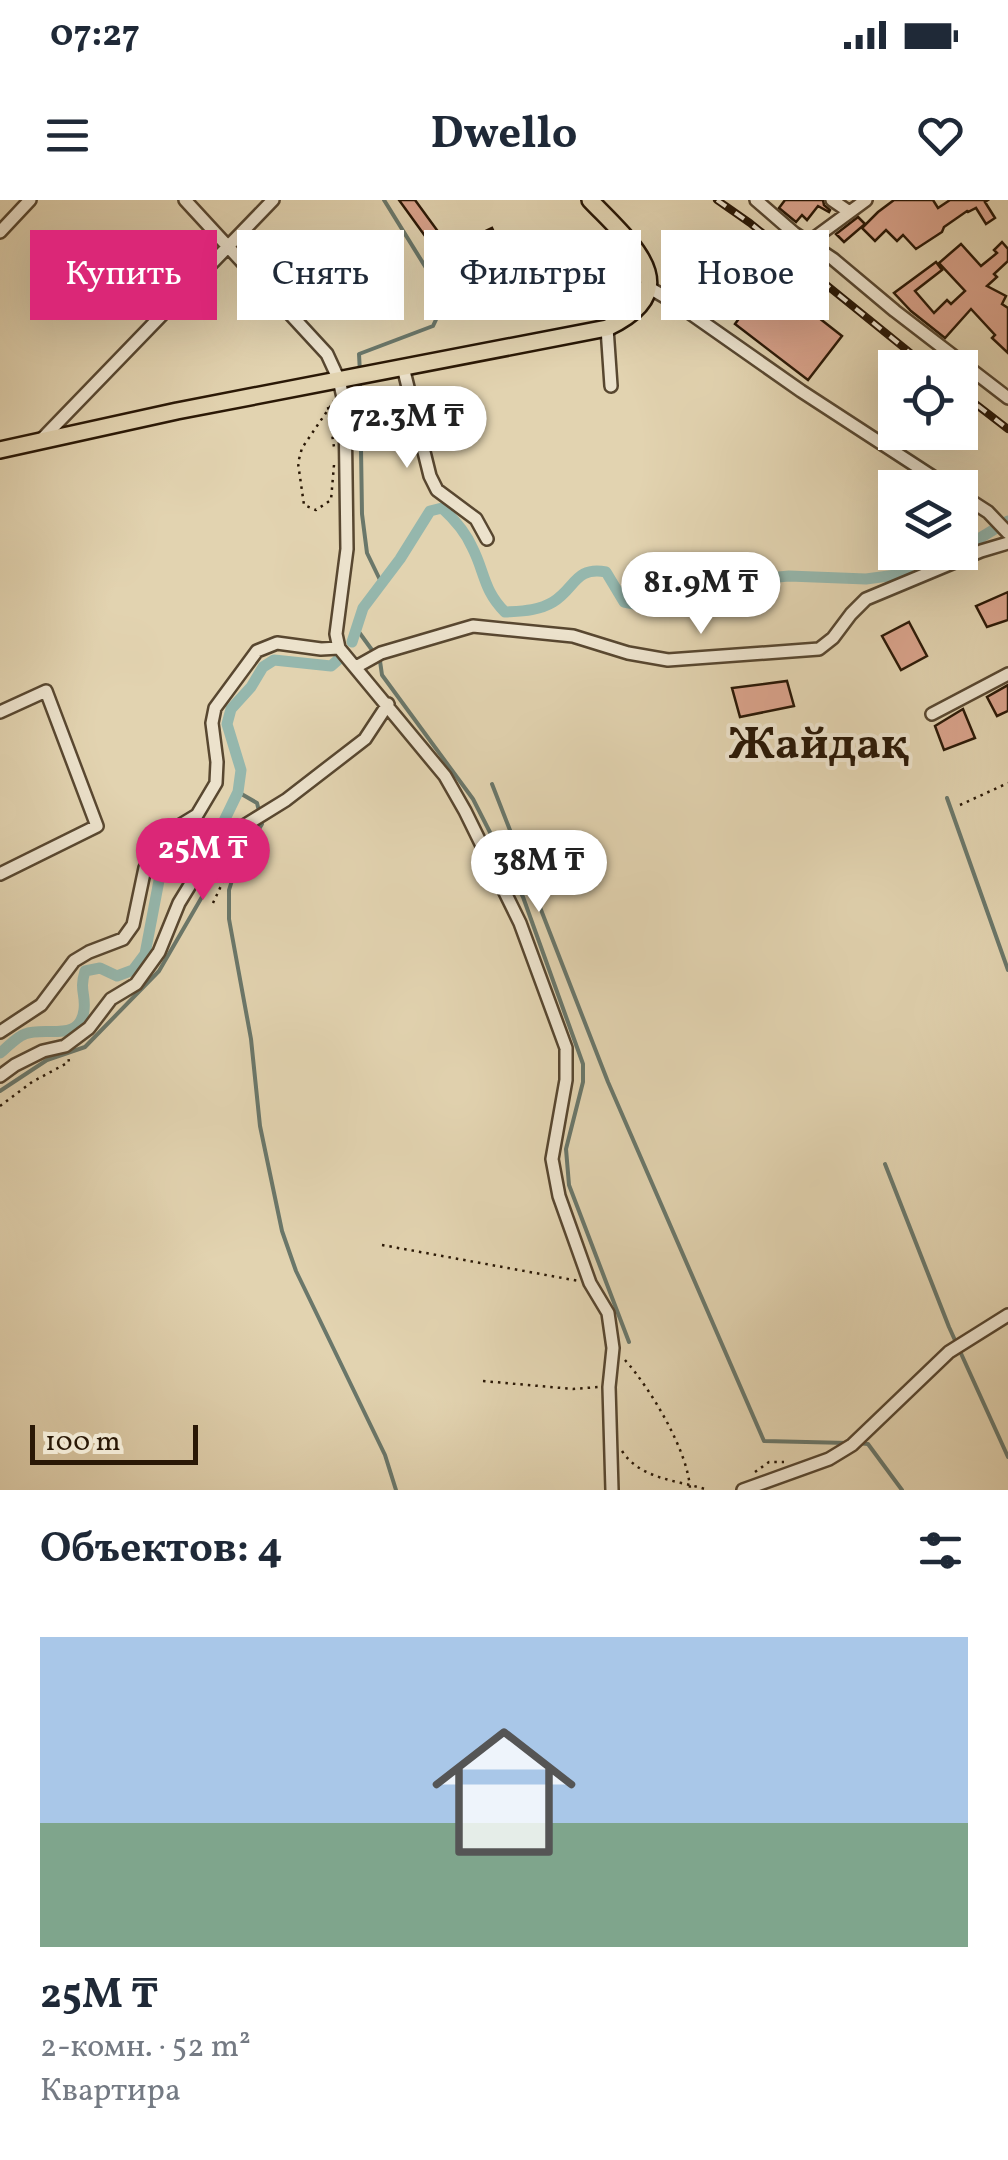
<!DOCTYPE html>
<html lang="ru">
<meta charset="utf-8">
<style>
body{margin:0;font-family:Vollkorn,serif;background:#f2f2f3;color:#1f2937;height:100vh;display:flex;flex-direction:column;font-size:38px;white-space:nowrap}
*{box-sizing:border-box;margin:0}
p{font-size:32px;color:#747a83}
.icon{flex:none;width:55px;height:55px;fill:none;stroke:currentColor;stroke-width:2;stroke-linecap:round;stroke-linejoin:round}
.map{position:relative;height:1290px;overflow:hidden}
.details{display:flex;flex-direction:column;background:#fff;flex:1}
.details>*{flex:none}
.guide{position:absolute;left:30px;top:30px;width:950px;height:90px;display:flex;gap:20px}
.tools{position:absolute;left:878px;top:150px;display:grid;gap:20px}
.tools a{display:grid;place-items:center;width:100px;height:100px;border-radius:0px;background:#fff;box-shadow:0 10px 40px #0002;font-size:50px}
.scale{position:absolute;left:30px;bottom:25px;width:168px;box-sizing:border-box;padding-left:10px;border:5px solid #2a1806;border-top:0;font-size:28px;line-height:35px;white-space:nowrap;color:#2a1806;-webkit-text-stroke:8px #ece2cc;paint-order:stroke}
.price{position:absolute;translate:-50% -85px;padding:0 22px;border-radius:35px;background:#fff;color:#222;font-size:32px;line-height:65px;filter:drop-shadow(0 2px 5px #0008)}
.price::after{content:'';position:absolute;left:50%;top:60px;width:30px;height:22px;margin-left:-15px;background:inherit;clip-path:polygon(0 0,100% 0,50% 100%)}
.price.selected{background:#db2777;color:#fff}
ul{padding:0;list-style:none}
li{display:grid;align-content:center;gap:20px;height:530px;padding:0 40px}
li+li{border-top:2px solid #e0e1e3}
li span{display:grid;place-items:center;height:310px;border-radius:0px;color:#555}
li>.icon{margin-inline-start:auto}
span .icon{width:180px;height:180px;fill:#fffc;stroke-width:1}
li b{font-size:42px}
h2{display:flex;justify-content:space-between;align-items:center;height:120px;padding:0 40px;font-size:42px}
.chip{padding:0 35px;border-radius:0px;background:#fff;box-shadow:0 10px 40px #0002;font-size:35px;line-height:90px}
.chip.selected{background:#db2777;color:#fff}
.status{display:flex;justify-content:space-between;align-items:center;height:70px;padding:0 50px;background:#fff;direction:ltr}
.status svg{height:28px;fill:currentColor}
header{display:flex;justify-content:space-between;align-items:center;height:130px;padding:0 40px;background:#fff;font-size:45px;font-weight:700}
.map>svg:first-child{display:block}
</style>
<div class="status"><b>07:27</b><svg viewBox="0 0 49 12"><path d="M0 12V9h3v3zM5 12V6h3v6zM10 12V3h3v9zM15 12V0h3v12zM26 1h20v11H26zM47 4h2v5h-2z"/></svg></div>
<header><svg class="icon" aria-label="menu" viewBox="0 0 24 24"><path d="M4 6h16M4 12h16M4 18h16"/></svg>Dwello<svg class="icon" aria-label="heart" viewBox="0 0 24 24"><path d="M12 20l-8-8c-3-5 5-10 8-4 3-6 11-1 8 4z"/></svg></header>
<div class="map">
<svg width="1008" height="1290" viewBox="0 0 1008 1290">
<rect width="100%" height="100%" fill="#e2d3b0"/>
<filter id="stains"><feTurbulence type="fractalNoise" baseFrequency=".002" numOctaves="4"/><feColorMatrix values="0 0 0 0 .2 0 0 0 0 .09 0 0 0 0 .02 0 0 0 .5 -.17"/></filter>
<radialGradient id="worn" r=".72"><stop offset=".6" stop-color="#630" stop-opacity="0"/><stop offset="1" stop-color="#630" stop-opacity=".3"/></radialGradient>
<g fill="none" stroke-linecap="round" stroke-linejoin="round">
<path stroke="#6a776a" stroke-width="4" d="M360 173 359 154 433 126 440 111 431 76 384 0
M360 183 362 314 367 353 381 382
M356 428 380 461 382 475 473 599 523 697 583 864V882L566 949 569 985 629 1142
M492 584 608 882 764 1241 848 1243
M238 592 257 603 259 611
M947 598 1008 770
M261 620 262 624 236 668 229 690V719L251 839 260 926 282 1031 296 1071 385 1255 396 1290
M0 891 47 860 85 847 159 771 239 633
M885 964 949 1127 1008 1257
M857 1243 868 1244 902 1290"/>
<path stroke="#95b7ad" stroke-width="11" d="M960 345 980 338 1008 321
M352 442 363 408 400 359 430 311 442 308C454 319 465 331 472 347 485 372 483 390 505 412 521 411 538 411 553 402 575 389 575 366 606 372L624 402 649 407 681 400 747 380 789 376 866 379 896 375 924 357 937 352
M0 853C7 848 16 837 25 834 45 826 80 843 84 810 86 794 79 791 85 771L100 768 117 776 133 770 145 754 161 670 169 659 192 653 209 641 224 621 238 592 241 570 227 524 231 509 251 487 263 467 274 460 331 466 339 459"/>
</g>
<path fill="#daa38c" stroke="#2a1806" stroke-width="2.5" d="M399 0H415L450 48 492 28 504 54 494 58 488 45 446 65Z
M785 0H823L824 5 830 10 829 12 818 6 807 20 802 15 796 22 779 8Z
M894 0H933L938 8 950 0H988L985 2 995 18 986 24 976 8 968 12 967 11 944 27 942 32 916 49 903 35 897 41 886 30 875 41 862 28 878 12Z
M858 17 865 24 844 42 836 34Z
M1002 42 1008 49V61L994 74 997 77 987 86 1006 96 1002 104 1008 108V153L992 138 995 135 971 109 945 138 911 111 894 93 936 62 942 70 915 91 934 113 947 100 951 104 965 91 939 63 961 44 981 66 997 53 994 50Z
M768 78 842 136 808 180 735 124Z
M1008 392V420L987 427 976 406Z
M909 422 927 456 901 470 882 436Z
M787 481 794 506 740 517 732 488Z
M1008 485V511L997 516 987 497Z
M963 509 975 538 944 550 935 526Z"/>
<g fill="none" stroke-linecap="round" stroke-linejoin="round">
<g stroke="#584730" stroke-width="16">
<path id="minor" d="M185 0 327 154 339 180 345 206 347 349 336 434 339 448 445 576 465 611 520 723 566 848V880L552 959 559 996 590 1083 608 1113 613 1148 609 1187 612 1290
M756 0 794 33 833 59 895 111 1008 198
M832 0 848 11
M0 32 30 0
M809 42 866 0
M648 87 677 104 801 191 950 288
M607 128 611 186
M403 167 430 276 437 290 476 319 487 339
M40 241 273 0
M960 294 988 312 1008 333
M356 467 381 453 473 426 573 436 628 453 668 460 819 449 833 438 851 414 866 399 981 351 1008 343
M0 512 46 491 97 626 0 674
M932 514 1008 474
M0 832 41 805 74 761 89 752 123 739 133 725 145 668 155 651 174 629 197 615 216 583 217 562 212 523 215 508 257 451 277 443 321 449 339 448
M0 876 15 865 43 851 65 846 89 828 111 799 136 784 159 752 179 703 201 667 226 637 286 600 365 539 388 504
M743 1290 829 1259 852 1245 949 1152 1008 1115"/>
</g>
<g stroke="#2a1806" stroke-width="20">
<path id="major" d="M0 250 177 211 607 128C690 89 630 42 590 0"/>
</g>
<path stroke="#2a1806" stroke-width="2.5" stroke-dasharray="2.5 5" stroke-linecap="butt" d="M328 207 334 247
M334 265 331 300 316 310 304 305 298 263 302 248 334 201
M960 605 1008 583
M213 703 242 641
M0 906 32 882 69 862 68 856
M382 1045 579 1081
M625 1160C650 1188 689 1252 690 1290
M483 1181 573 1189 598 1187
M622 1251C641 1280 678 1280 708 1290
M755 1272 769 1262H784"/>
<use href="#minor" stroke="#ece2cc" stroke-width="11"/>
<use href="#major" stroke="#e2d3b0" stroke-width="15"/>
<g stroke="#2a1806" stroke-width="8">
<path id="rail" d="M717 0 750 23 929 168
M960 192 1008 229"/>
</g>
<use href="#rail" stroke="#ece2cc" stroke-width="4" stroke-dasharray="11" stroke-linecap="butt"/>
</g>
<g text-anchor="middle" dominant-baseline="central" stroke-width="8" stroke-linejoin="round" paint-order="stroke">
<g font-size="45" font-weight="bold" fill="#2a1806" stroke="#ece2cc">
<text x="818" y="546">Жайдақ</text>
</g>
</g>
<rect width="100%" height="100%" filter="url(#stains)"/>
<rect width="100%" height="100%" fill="url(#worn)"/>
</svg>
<div class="tools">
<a><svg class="icon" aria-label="locate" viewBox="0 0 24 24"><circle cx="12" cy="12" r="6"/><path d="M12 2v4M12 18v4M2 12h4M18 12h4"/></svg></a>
<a><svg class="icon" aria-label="layers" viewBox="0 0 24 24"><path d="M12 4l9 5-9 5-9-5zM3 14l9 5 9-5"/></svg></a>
</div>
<div class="scale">100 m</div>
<b class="price" style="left:407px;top:271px">72.3M ₸</b>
<b class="price" style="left:701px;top:437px">81.9M ₸</b>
<b class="price selected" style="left:203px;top:703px">25M ₸</b>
<b class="price" style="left:539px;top:715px">38M ₸</b>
<div class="guide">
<a class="chip selected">Купить</a>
<a class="chip">Снять</a>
<a class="chip">Фильтры</a>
<a class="chip">Новое</a>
</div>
</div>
<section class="details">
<h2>Объектов: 4<svg class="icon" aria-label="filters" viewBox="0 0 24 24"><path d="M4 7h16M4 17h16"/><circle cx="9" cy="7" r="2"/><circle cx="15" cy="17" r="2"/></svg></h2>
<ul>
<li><span style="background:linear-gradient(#a9c7e8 60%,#7fa58c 0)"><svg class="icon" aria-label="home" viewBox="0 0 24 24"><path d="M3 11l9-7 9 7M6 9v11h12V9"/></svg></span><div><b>25M ₸</b><p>2-комн. · 52 m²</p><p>Квартира</p></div></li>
</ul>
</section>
